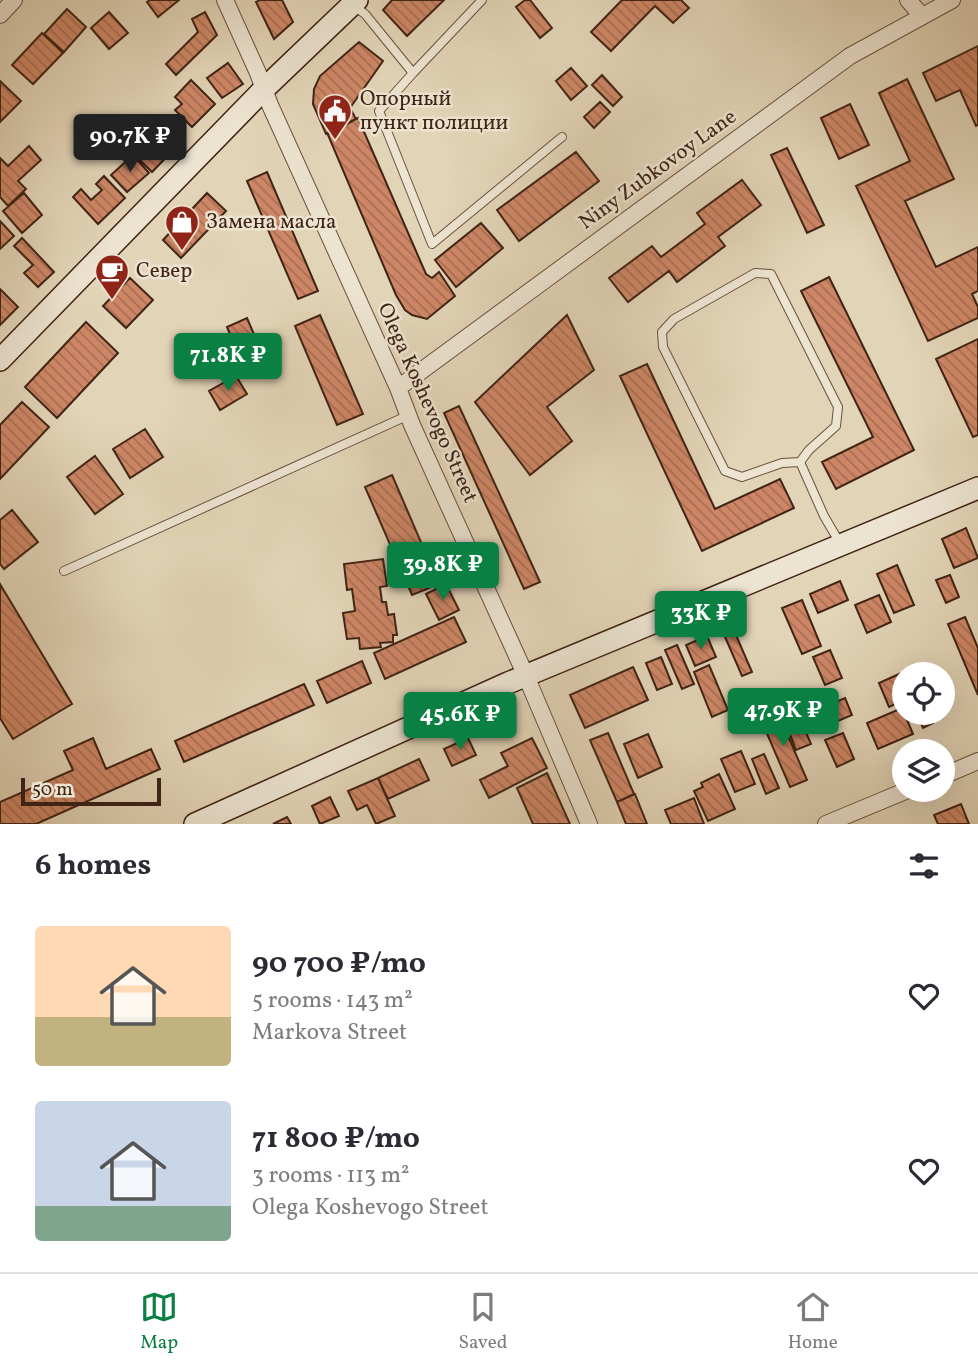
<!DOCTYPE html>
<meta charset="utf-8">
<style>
body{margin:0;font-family:Vollkorn,serif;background:#f7f7f7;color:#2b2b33;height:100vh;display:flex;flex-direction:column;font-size:26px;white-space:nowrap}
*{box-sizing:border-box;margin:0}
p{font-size:23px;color:#7c7c81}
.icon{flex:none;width:38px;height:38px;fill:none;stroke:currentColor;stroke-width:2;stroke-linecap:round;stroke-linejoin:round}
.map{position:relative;height:824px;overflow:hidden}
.drawer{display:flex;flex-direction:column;background:#fff;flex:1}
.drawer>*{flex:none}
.fabs{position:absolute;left:892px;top:662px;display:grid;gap:14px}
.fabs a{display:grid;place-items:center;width:63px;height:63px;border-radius:50%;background:#fff;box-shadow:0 7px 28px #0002;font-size:35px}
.scale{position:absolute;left:21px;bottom:18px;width:140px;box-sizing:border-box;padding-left:7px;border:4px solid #402415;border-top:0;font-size:19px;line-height:24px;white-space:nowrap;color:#402415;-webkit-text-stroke:5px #ece3d0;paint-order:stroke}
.price{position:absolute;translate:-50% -60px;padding:0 16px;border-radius:7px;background:#0b8043;color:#fff;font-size:23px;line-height:46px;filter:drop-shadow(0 2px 4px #0008)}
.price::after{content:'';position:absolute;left:50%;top:42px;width:21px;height:16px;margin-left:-10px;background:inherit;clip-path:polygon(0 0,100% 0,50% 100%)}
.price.selected{background:#222;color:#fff}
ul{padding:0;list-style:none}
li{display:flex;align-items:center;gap:21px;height:175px;padding:0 35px}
li span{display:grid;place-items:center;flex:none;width:196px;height:140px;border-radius:7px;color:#555}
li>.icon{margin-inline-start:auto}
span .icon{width:84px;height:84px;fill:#fffc;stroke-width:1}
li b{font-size:30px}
h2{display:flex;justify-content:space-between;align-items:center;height:84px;padding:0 35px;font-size:30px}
.tab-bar{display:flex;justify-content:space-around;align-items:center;height:98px;border-top:2px solid #e1e1e2;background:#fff;font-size:19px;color:#7c7c81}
.tab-bar a{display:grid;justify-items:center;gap:4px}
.tab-bar .selected{color:#0b8043}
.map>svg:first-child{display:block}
</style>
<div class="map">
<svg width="978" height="824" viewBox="0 0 978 824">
<defs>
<pattern id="building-back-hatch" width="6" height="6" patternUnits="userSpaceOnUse" patternTransform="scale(1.75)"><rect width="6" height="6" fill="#ce8766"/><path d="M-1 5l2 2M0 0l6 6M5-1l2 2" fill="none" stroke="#a96e53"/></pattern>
</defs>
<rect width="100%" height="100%" fill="#e2d4b7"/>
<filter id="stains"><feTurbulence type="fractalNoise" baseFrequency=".00286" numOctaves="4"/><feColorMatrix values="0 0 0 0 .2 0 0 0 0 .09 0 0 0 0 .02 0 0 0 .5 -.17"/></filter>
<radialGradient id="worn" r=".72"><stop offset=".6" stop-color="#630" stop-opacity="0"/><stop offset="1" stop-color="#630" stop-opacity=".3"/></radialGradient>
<path fill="url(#building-back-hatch)" stroke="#402415" stroke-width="2" d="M150 0H179L158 17 147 2Z
M260 0H282L293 22 274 39 256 2Z
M392 0H444L407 36 383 10Z
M525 0H530L552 28 540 38 516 7Z
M622 0H681L689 8 673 23 655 6 611 51 591 32Z
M67 9 86 27 64 52 44 34Z
M109 12 128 33 109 49 91 28Z
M205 12 217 35 176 75 166 64 198 32 192 19Z
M42 33 63 53 33 84 12 65Z
M359 42 383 61 350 108 356 119 326 134 313 104 314 89 320 76Z
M978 46V125L976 126 960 90 936 101 923 73Z
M228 63 243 84 222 98 207 78Z
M571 68 587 86 571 100 556 81Z
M602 75 622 97 613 106 592 85Z
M907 79 954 179 905 201 936 267 978 247V291L972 294 978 307V318L928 341 856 186 910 161 879 93Z
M191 80 215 104 192 127 175 110 182 104 175 97Z
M0 81 21 101 0 122Z
M600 102 610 112 594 128 584 117Z
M850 104 869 145 839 159 821 118Z
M155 116 181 142 152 172 126 146Z
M358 118 426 274 432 278 439 272 455 296 427 319 412 315 405 310 396 295 328 135Z
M29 146 41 160 18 181 26 189 8 206 0 197V158L8 166Z
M787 148 824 225 807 233 771 155Z
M576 152 599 181 519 241 497 210Z
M133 155 149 173 127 192 111 175Z
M267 172 318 291 298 299 247 181Z
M104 176 125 198 98 224 73 197 81 189 91 200 102 190 96 184Z
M742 180 761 205 718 237 725 246 677 282 669 271 628 302 609 278 652 246 661 257 705 224 697 213Z
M24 193 42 215 22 233 3 211Z
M207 193 226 211 181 258 163 240Z
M0 221 14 236 0 249Z
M481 223 503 248 456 287 435 260Z
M22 238 54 272 38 287 24 273 33 265 14 246Z
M829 277 914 450 836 489 822 462 873 437 801 291Z
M130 278 153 300 126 328 103 306Z
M0 289 18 307 0 325Z
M320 315 363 414 337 425 295 326Z
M567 315 594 370 547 407 572 441 530 475 475 402Z
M247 318 265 360 233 374 225 356 237 351 227 327Z
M86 322 118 353 57 418 25 387Z
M978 339V435L973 437 936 359Z
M647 364 715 509 780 479 794 508 702 551 620 376Z
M236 376 247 394 220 410 209 391Z
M22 402 49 427 0 479V425Z
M459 406 540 582 524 589 444 413Z
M145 429 163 457 130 478 113 449Z
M95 456 123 494 95 514 67 477Z
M392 475 439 584 412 595 365 487Z
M12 510 38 542 4 569 0 564V520Z
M966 528 978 558 954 568 942 539Z
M383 559 387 586 380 587 382 602H386L388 615 394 614 397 635H393V642L380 643 381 647 360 649 359 638 347 639 343 613 355 611 352 589 347 590 344 564Z
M897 565 914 605 894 613 877 574Z
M950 575 959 597 946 603 936 580Z
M840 581 848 600 818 613 810 594Z
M0 584 72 704 13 739 0 718Z
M446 584 459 610 439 620 426 594Z
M879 595 891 622 867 633 855 605Z
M802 600 821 646 802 654 782 608Z
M454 617 466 642 385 679 374 653Z
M965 617 978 648V695L948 624Z
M732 626 752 672 742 676 722 630Z
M707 636 716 657 695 666 686 645Z
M677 645 694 684 682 689 665 650Z
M830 650 842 678 825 685 813 657Z
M661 657 672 684 657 690 646 663Z
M362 661 371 683 327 703 317 681Z
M927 664 930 674H918L916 669Z
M709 665 728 710 712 717 694 672Z
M633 667 648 700 585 728 570 695Z
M908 670 909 674H905V700L889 707 879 683Z
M304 684 314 705 184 762 175 741Z
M845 698 852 715 831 724 824 707Z
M776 708 807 780 790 787 759 715Z
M902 708 913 734 878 749 867 723Z
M916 712H928L933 723 923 728Z
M802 723 811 744 796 750 788 729Z
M608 733 634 794 617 802 590 740Z
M843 733 854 759 837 767 825 740Z
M648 734 662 767 638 778 624 744Z
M93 738 106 769 151 749 160 769 36 824H0V802L73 770 64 751Z
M468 738 476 755 452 766 444 749Z
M532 738 547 768 489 798 480 780 508 766 501 753Z
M741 751 755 784 735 792 721 759Z
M764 754 779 788 766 794 752 759Z
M419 759 429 780 388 799 378 778Z
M547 773 570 824H533L517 788Z
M719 774 735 809 708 821 694 791 703 787 701 783Z
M378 778 395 816 376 824 367 805 357 810 348 791Z
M635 794 647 824H626L617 802Z
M330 797 339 816 320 824 312 806Z
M694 798 704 824H671L665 810Z
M961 804 969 824H938L934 815Z
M287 817 291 824H273Z"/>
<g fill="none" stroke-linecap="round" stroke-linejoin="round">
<g stroke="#68503e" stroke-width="10">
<path id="lane" d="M354 6 365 14 413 73 379 111 432 244 562 137
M413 73 482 0
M800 462 782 463 742 477 725 471 663 347 662 332 674 319 755 273 771 274 838 407 836 426 809 450 800 462 824 516 841 545
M64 571 409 415"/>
</g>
<g stroke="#68503e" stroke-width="18">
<path id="street" d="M225 0 258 73 270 105 398 388 412 425 526 676 589 824
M908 0 922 16
M0 15 14 0
M398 388 850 56 952 0
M943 776 978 761
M826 824 910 789"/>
</g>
<g stroke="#402415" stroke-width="24">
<path id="secondary" d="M0 360 264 89 357 0
M195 824 508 683 978 488"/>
</g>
<use href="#lane" stroke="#ece3d0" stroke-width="8"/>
<use href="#street" stroke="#ece3d0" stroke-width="16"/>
<use href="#secondary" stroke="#ece3d0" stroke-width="21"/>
</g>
<defs>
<g id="civic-pin" transform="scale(1.75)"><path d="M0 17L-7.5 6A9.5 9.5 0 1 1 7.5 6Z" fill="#8f2418" stroke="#ece3d0"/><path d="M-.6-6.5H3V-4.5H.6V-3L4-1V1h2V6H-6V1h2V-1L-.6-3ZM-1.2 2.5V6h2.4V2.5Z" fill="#fff"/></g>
<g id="shop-pin" transform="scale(1.75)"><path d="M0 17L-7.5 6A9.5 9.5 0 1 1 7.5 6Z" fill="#8f2418" stroke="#ece3d0"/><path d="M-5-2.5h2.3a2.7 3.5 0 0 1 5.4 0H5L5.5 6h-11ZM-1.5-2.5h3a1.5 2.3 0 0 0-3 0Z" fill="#fff"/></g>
<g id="cafe-pin" transform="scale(1.75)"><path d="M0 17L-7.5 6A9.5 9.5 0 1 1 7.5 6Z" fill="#8f2418" stroke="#ece3d0"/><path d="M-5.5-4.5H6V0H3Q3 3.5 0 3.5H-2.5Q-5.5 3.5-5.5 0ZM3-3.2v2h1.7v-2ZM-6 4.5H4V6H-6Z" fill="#fff"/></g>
</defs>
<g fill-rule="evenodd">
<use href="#civic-pin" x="335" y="111"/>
<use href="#shop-pin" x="182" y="222"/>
<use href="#cafe-pin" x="112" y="271"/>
</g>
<g text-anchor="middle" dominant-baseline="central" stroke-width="5" stroke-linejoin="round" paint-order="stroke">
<g font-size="21" fill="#402415" stroke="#ece3d0" text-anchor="start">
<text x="360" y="99">Опорный<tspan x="360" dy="24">пункт полиции</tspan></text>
<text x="206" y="222">Замена масла</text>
<text x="136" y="271">Север</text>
</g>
<g font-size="21" fill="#402415" stroke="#ece3d0">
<text transform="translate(658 170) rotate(-36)">Niny Zubkovoy Lane</text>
<text transform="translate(427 403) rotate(66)">Olega Koshevogo Street</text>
</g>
</g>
<rect width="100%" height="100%" filter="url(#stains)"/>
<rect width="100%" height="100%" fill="url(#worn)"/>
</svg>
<div class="fabs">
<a><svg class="icon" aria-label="locate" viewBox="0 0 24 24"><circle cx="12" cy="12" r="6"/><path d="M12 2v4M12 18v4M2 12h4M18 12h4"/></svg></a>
<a><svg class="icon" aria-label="layers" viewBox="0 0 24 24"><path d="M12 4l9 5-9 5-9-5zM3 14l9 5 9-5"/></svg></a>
</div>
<div class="scale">50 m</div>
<b class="price selected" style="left:130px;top:174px">90.7K ₽</b>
<b class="price" style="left:228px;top:393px">71.8K ₽</b>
<b class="price" style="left:443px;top:602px">39.8K ₽</b>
<b class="price" style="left:701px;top:651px">33K ₽</b>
<b class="price" style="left:783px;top:748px">47.9K ₽</b>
<b class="price" style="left:460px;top:752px">45.6K ₽</b>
</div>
<section class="drawer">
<h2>6 homes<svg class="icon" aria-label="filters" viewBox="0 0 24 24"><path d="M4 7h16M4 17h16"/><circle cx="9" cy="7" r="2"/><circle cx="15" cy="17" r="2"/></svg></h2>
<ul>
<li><span style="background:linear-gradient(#ffd9b3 65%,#c2b280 0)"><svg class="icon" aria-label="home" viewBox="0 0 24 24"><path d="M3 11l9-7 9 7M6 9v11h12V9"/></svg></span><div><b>90 700 ₽/mo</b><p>5 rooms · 143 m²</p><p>Markova Street</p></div><svg class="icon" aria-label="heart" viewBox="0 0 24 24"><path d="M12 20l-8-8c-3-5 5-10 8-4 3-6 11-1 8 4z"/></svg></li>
<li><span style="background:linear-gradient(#c9d6e8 75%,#7fa58c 0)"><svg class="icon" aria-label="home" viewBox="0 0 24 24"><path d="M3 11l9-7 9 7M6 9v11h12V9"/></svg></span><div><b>71 800 ₽/mo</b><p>3 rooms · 113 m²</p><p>Olega Koshevogo Street</p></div><svg class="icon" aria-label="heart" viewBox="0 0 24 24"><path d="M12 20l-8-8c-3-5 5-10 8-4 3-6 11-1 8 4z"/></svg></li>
</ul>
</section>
<nav class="tab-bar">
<a class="selected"><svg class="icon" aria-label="map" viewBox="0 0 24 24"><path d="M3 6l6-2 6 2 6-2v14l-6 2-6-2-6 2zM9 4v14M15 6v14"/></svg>Map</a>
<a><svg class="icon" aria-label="saved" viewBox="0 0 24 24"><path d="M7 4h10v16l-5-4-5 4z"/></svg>Saved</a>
<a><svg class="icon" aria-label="home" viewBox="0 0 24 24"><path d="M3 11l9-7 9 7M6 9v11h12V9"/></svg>Home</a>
</nav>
